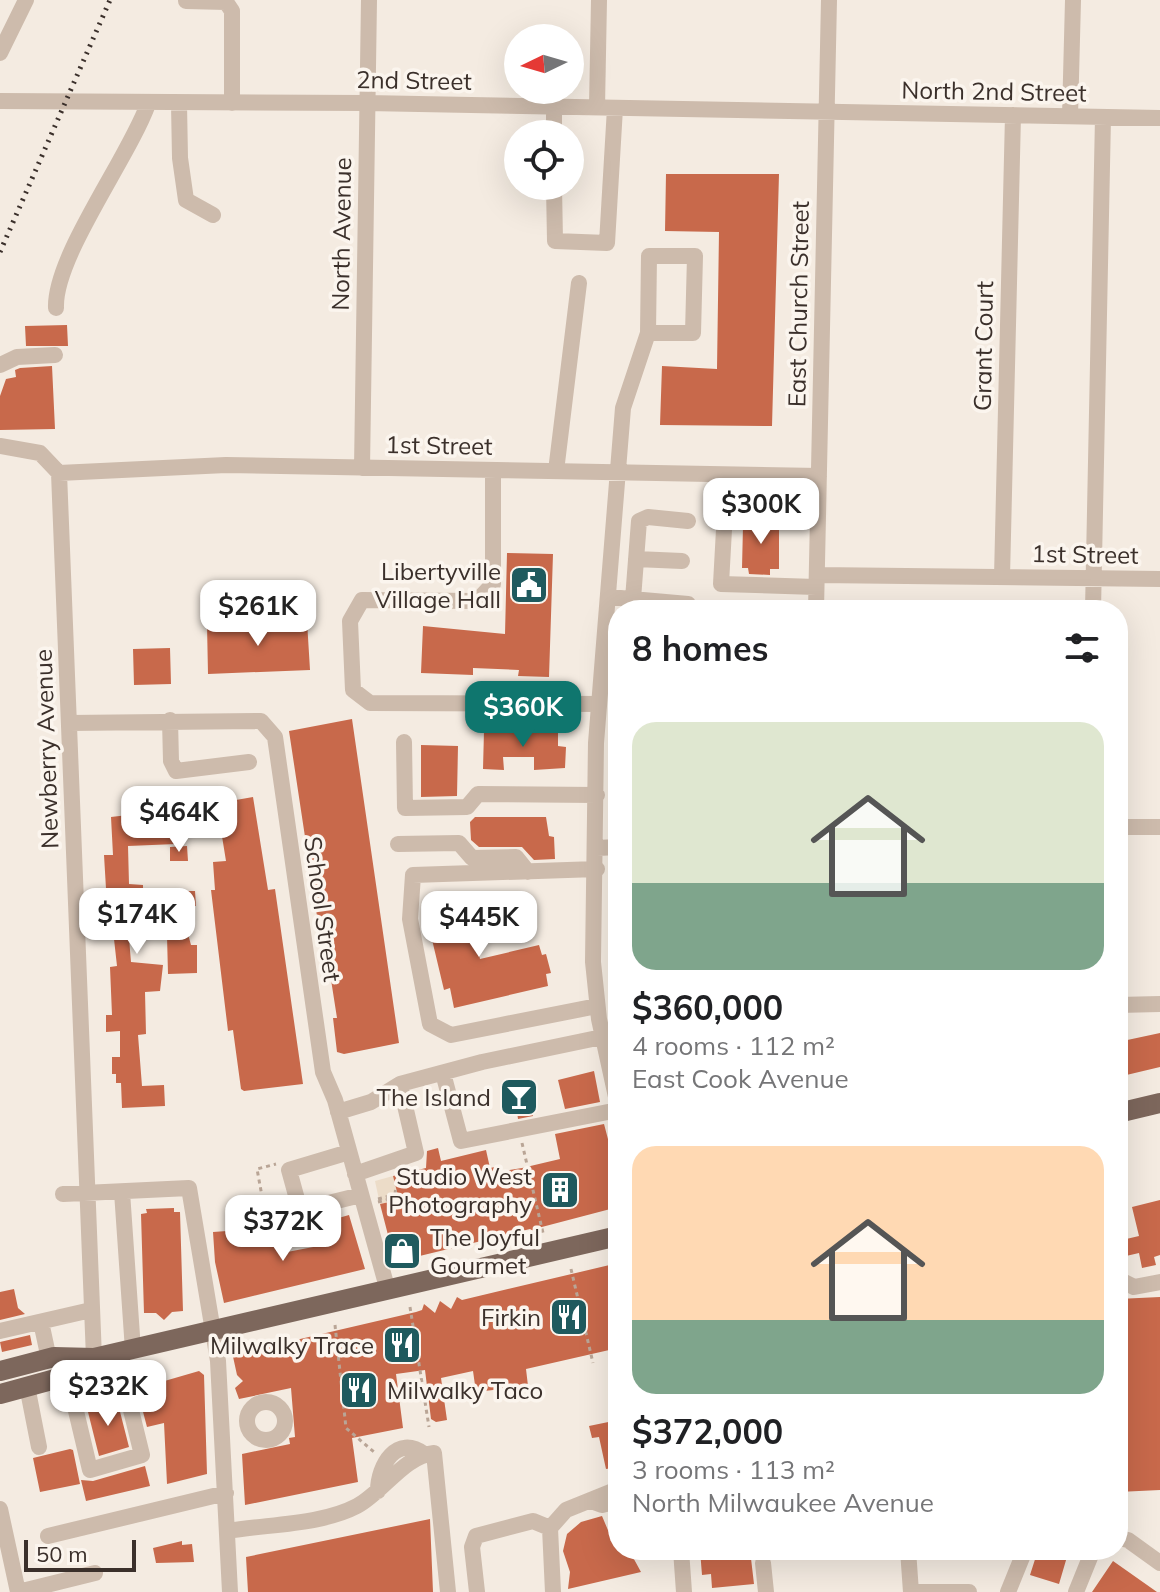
<!DOCTYPE html>
<meta charset="utf-8">
<style>
body{margin:0;font-family:Mulish,sans-serif;background:#f6f6f6;color:#202124;height:100vh;display:flex;flex-direction:column;font-size:30px;white-space:nowrap}
*{box-sizing:border-box;margin:0}
p{font-size:26px;color:#757577}
.icon{flex:none;width:44px;height:44px;fill:none;stroke:currentColor;stroke-width:2;stroke-linecap:round;stroke-linejoin:round}
.map{position:relative;flex:1;overflow:hidden}
.side{position:absolute;left:608px;top:600px;width:520px;height:960px;display:flex;flex-direction:column;background:#fff;border-radius:32px;box-shadow:0 8px 32px #0002}
.side>*{flex:none}
.needle{width:52px;rotate:265deg}
.tools{position:absolute;left:504px;top:24px;display:grid;gap:16px}
.tools a{display:grid;place-items:center;width:80px;height:80px;border-radius:50%;background:#fff;box-shadow:0 8px 32px #0002;font-size:40px}
.scale{position:absolute;left:24px;bottom:20px;width:112px;box-sizing:border-box;padding-left:8px;border:4px solid #3b302b;border-top:0;font-size:22px;line-height:28px;white-space:nowrap;color:#3b302b;-webkit-text-stroke:6px #fbf5ee;paint-order:stroke}
.price{position:absolute;translate:-50% -68px;padding:0 18px;border-radius:16px;background:#fff;color:#222;font-size:26px;line-height:52px;filter:drop-shadow(0 2px 4px #0008)}
.price::after{content:'';position:absolute;left:50%;top:48px;width:24px;height:18px;margin-left:-12px;background:inherit;clip-path:polygon(0 0,100% 0,50% 100%)}
.price.selected{background:#0f766e;color:#fff}
ul{padding:0;list-style:none}
li{display:grid;align-content:center;gap:16px;height:424px;padding:0 24px}
li span{display:grid;place-items:center;height:248px;border-radius:24px;color:#555}
li>.icon{margin-inline-start:auto}
span .icon{width:144px;height:144px;fill:#fffc;stroke-width:1}
li b{font-size:34px}
h2{display:flex;justify-content:space-between;align-items:center;height:96px;padding:0 24px;font-size:34px}
.map>svg:first-child{display:block}
</style>
<div class="map">
<svg width="1160" height="1592" viewBox="0 0 1160 1592">
<rect width="100%" height="100%" fill="#f4ebe1"/>
<path fill="#ecdcc8" d="M393 1176 399 1200 380 1204 375 1181Z"/>
<path fill="#c8694b" d="M666 174H779L772 426 660 425 662 366 717 369 719 232 665 231Z
M67 325 68 346H26L25 326Z
M52 366 55 429 0 430V396L6 379 16 377 15 370 20 368Z
M750 516 772 517V526L779 527V569H770V575L749 574 748 568H742L743 526H750Z
M507 553 553 554 549 677 518 676 519 670 473 668V675L421 673 423 626 505 634Z
M307 621 310 670 208 674 207 625Z
M170 648 171 684 134 685 133 649Z
M352 719 399 1043 344 1054 337 1052 333 1018H337L324 935 320 936 289 731Z
M484 731 558 733V746L566 747 565 768 534 770V757H503L504 770 483 769Z
M421 745 458 746 457 796 421 797Z
M253 797 268 890 275 889 303 1084 244 1091 241 1089 233 1030 228 1031 211 890H215L213 862 226 861 220 824 205 826 202 806Z
M145 813 146 826 175 827 176 844 128 846 129 884 143 885V914L149 918 150 928 184 919 191 945H197V973L168 974 167 936 129 938 131 962 163 965 160 991 145 992 146 1034 138 1035 142 1086 164 1085 165 1106 122 1108 121 1083H116V1074H112V1057H120V1031L106 1032V1015H112L110 967 117 966 114 939H109L104 855H113L111 817Z
M475 817H546L549 836 554 837 555 859 534 860 522 847H479L471 840 470 822Z
M187 846 188 861H170V847Z
M176 891H195L196 906 177 907Z
M447 895 448 901 465 897 480 959 539 945 542 955 546 954 551 973 546 974 548 986 454 1008 450 988 444 990 424 906 434 904 432 899Z
M1160 1033V1067L1118 1077V1042Z
M594 1071 600 1102 565 1109 558 1080Z
M528 1089 533 1116 518 1119 514 1092Z
M604 1124 618 1177V1207L538 1228 535 1232 530 1229 395 1262 380 1204 399 1200 393 1176 426 1168 427 1151 438 1148 441 1161 486 1150 490 1168 495 1167 497 1172 522 1168 560 1159 555 1134Z
M1160 1200V1255L1154 1257 1156 1265 1142 1268 1139 1253 1126 1256 1122 1240 1139 1236 1132 1207Z
M174 1208V1212H180L183 1311 172 1312 164 1320 156 1313H144L141 1214 147 1213 146 1209Z
M349 1215 365 1269 224 1303 215 1262 213 1232 227 1231 228 1240H259L260 1243 273 1240 282 1253 334 1243 328 1221Z
M618 1263V1348L526 1369 528 1386 476 1392 473 1371 441 1378 447 1420 436 1422 431 1419 425 1370 396 1374 403 1428 352 1438 358 1482 245 1505 242 1454 290 1444 289 1438 295 1437 291 1388 239 1399 235 1388 243 1381 237 1375 232 1352H244L416 1312 422 1310 424 1304 435 1313 440 1301 451 1309 457 1297 462 1300Z
M14 1289 18 1308 25 1314 0 1320V1292Z
M1160 1297V1490L1118 1492V1299Z
M30 1335 32 1345 2 1352 0 1342Z
M199 1371 204 1375 207 1474 167 1484 164 1423 147 1427 137 1389Z
M117 1400 129 1447 99 1456 87 1408Z
M618 1420V1467L606 1469 599 1437 592 1438 589 1426Z
M70 1449 73 1450 80 1484 40 1492 33 1458Z
M145 1466 150 1486 86 1501 81 1480 93 1481Z
M602 1516 610 1535 618 1533V1550H629L641 1572 568 1589 570 1572 563 1551 567 1534 581 1522Z
M430 1519 433 1592H248L246 1557Z
M182 1541V1545L192 1544 194 1562 156 1563 153 1548Z
M700 1550H750L754 1584 712 1588 711 1574 702 1575Z
M1038 1550H1069L1059 1584 1030 1575Z
M1113 1561 1157 1592H1092Z"/>
<g fill="none" stroke-linecap="round" stroke-linejoin="round">
<path stroke="#b9a596" stroke-width="3" stroke-dasharray="4 4" stroke-linecap="butt" d="M522 1143 543 1233
M395 1194 396 1186
M378 1199 398 1194
M378 1202 398 1197
M264 1207 257 1169 276 1164
M571 1269 593 1363
M410 1307 429 1427
M335 1325 346 1428 374 1452"/>
<path stroke="#cdbbac" stroke-width="16" d="M186 1 226 2 232 11V103
M0 53 26 0
M0 101 367 103 1160 118
M179 104 180 158 186 200 213 215
M554 106V134
M597 107 599 0
M1070 116 1073 0
M554 186 555 241 607 243 615 108
M56 308C54 257 128 159 148 104
M0 365 17 357 55 355
M0 446 40 453 59 473
M362 468 369 0
M493 470V584L477 601 362 600 350 621 353 690 370 703 599 704
M556 471 579 283
M59 473 94 1358
M59 473 226 465 819 476
M727 475 721 584 816 587
M636 559 682 561
M817 575 1160 579
M1002 577 1013 115
M609 597 688 604
M633 599 639 521 648 517 688 521
M816 610 829 0
M1093 610 1103 117
M170 720 171 761 176 771 249 762
M69 723 261 721 275 737 323 1072 335 1100 388 1291
M404 742 405 808 467 807 478 794 597 795
M1118 827H1160
M398 844 459 843 472 858 516 857 528 872
M597 848 618 847
M1118 1005 1160 1004
M597 1006 451 1035 430 1024 410 919 413 875 597 869
M443 1073 461 1141 618 1110
M618 1106 599 1019 593 962 596 743 623 408 648 333 649 256H695L693 333H648
M338 1112 371 1102 400 1084 482 1062 602 1037
M349 1152 289 1170 300 1210 361 1195
M355 1174 416 1153 400 1084
M122 1192 133 1350
M63 1194 189 1188 218 1361 230 1592
M1118 1279 1134 1287 1160 1282
M41 1322 49 1359
M0 1331 91 1310
M67 1373 90 1470 142 1455 117 1353
M27 1386 39 1447
M247 1421a19 19 0 1 1 38 0a19 19 0 1 1-38 0Z
M378 1491C378 1465 397 1434 424 1454
M591 1501 602 1505 618 1501
M0 1509 18 1592
M228 1531C268 1524 321 1525 357 1506 383 1492 404 1456 434 1453L448 1592
M48 1536 226 1493
M1118 1538 1128 1540 1160 1563
M681 1550 684 1592
M908 1550 911 1592
M763 1563 766 1592
M18 1592 95 1573
M477 1592 472 1547 476 1536 533 1521 550 1528
M553 1592 550 1528 566 1510 618 1489
M919 1592H969
M1008 1592 1025 1550
M1076 1592 1093 1550"/>
<path stroke="#7d675c" stroke-width="20" d="M1118 1113 1160 1103
M0 1371 54 1357 94 1358 618 1236
M0 1394 59 1378 94 1358"/>
<path stroke="#3b302b" stroke-width="5" stroke-dasharray="2 6" stroke-linecap="butt" d="M0 252 110 0"/>
</g>
<defs>
<g id="civic-square" transform="scale(2)"><rect x="-9" y="-9" width="18" height="18" rx="4" fill="#1f5a5e" stroke="#fbf5ee"/><path d="M-.6-6.5H3V-4.5H.6V-3L4-1V1h2V6H-6V1h2V-1L-.6-3ZM-1.2 2.5V6h2.4V2.5Z" fill="#fff"/></g>
<g id="bar-square" transform="scale(2)"><rect x="-9" y="-9" width="18" height="18" rx="4" fill="#1f5a5e" stroke="#fbf5ee"/><path d="M-6-5H6L.8 .8V4.5H3.5V6h-7V4.5H-.8V.8Z" fill="#fff"/></g>
<g id="building-square" transform="scale(2)"><rect x="-9" y="-9" width="18" height="18" rx="4" fill="#1f5a5e" stroke="#fbf5ee"/><path d="M-4-6H4V6H1V3H-1V6H-4ZM-2.5-4.3h1.7v1.8h-1.7ZM.8-4.3h1.7v1.8H.8ZM-2.5-1h1.7V.8h-1.7ZM.8-1h1.7V.8H.8Z" fill="#fff"/></g>
<g id="shop-square" transform="scale(2)"><rect x="-9" y="-9" width="18" height="18" rx="4" fill="#1f5a5e" stroke="#fbf5ee"/><path d="M-5-2.5h2.3a2.7 3.5 0 0 1 5.4 0H5L5.5 6h-11ZM-1.5-2.5h3a1.5 2.3 0 0 0-3 0Z" fill="#fff"/></g>
<g id="restaurant-square" transform="scale(2)"><rect x="-9" y="-9" width="18" height="18" rx="4" fill="#1f5a5e" stroke="#fbf5ee"/><path d="M-5-6h1v4h1v-4h1v4h1v-4h1v5L-1.5 .5V6h-2V.5L-5-1ZM5-6V6H3V1.5H1.5Q1.5-4 5-6Z" fill="#fff"/></g>
</defs>
<g fill-rule="evenodd">
<use href="#civic-square" x="529" y="585"/>
<use href="#bar-square" x="519" y="1097"/>
<use href="#building-square" x="560" y="1190"/>
<use href="#shop-square" x="402" y="1251"/>
<use href="#restaurant-square" x="569" y="1317"/>
<use href="#restaurant-square" x="402" y="1345"/>
<use href="#restaurant-square" x="359" y="1390"/>
</g>
<g text-anchor="middle" dominant-baseline="central" stroke-width="7" stroke-linejoin="round" paint-order="stroke">
<g font-size="24" fill="#3b302b" stroke="#fbf5ee">
<text transform="translate(414 80) rotate(1)">2nd Street</text>
<text transform="translate(994 91) rotate(1)">North 2nd Street</text>
<text transform="translate(341 234) rotate(-89)">North Avenue</text>
<text transform="translate(798 304) rotate(-89)">East Church Street</text>
<text transform="translate(983 346) rotate(-89)">Grant Court</text>
<text transform="translate(439 445) rotate(1)">1st Street</text>
<text transform="translate(1085 554) rotate(1)">1st Street</text>
<text transform="translate(46 749) rotate(-92)">Newberry Avenue</text>
<text transform="translate(323 909) rotate(82)">School Street</text>
</g>
<g font-size="24" fill="#3b302b" stroke="#fbf5ee" text-anchor="end">
<text x="501" y="571">Libertyville<tspan x="501" dy="28">Village Hall</tspan></text>
<text x="491" y="1097">The Island</text>
<text x="532" y="1176">Studio West<tspan x="532" dy="28">Photography</tspan></text>
<text x="430" y="1237" text-anchor="start">The Joyful<tspan x="430" dy="28">Gourmet</tspan></text>
<text x="541" y="1317">Firkin</text>
<text x="374" y="1345">Milwalky Trace</text>
<text x="387" y="1390" text-anchor="start">Milwalky Taco</text>
</g>
</g>
</svg>
<div class="tools">
<a><svg class="needle" viewBox="-14 -14 28 28"><path d="M0-13l5 13h-10z" fill="#e53935"/><path d="M0 13l5-13h-10z" fill="#757577"/></svg></a>
<a><svg class="icon" aria-label="locate" viewBox="0 0 24 24"><circle cx="12" cy="12" r="6"/><path d="M12 2v4M12 18v4M2 12h4M18 12h4"/></svg></a>
</div>
<div class="scale">50 m</div>
<b class="price" style="left:761px;top:546px">$300K</b>
<b class="price" style="left:258px;top:648px">$261K</b>
<b class="price selected" style="left:523px;top:749px">$360K</b>
<b class="price" style="left:179px;top:854px">$464K</b>
<b class="price" style="left:137px;top:956px">$174K</b>
<b class="price" style="left:479px;top:959px">$445K</b>
<b class="price" style="left:283px;top:1263px">$372K</b>
<b class="price" style="left:108px;top:1428px">$232K</b>
<section class="side">
<h2>8 homes<svg class="icon" aria-label="filters" viewBox="0 0 24 24"><path d="M4 7h16M4 17h16"/><circle cx="9" cy="7" r="2"/><circle cx="15" cy="17" r="2"/></svg></h2>
<ul>
<li><span style="background:linear-gradient(#dfe7d0 65%,#7fa58c 0)"><svg class="icon" aria-label="home" viewBox="0 0 24 24"><path d="M3 11l9-7 9 7M6 9v11h12V9"/></svg></span><div><b>$360,000</b><p>4 rooms · 112 m²</p><p>East Cook Avenue</p></div></li>
<li><span style="background:linear-gradient(#ffd9b3 70%,#7fa58c 0)"><svg class="icon" aria-label="home" viewBox="0 0 24 24"><path d="M3 11l9-7 9 7M6 9v11h12V9"/></svg></span><div><b>$372,000</b><p>3 rooms · 113 m²</p><p>North Milwaukee Avenue</p></div></li>
</ul>
</section>
</div>
